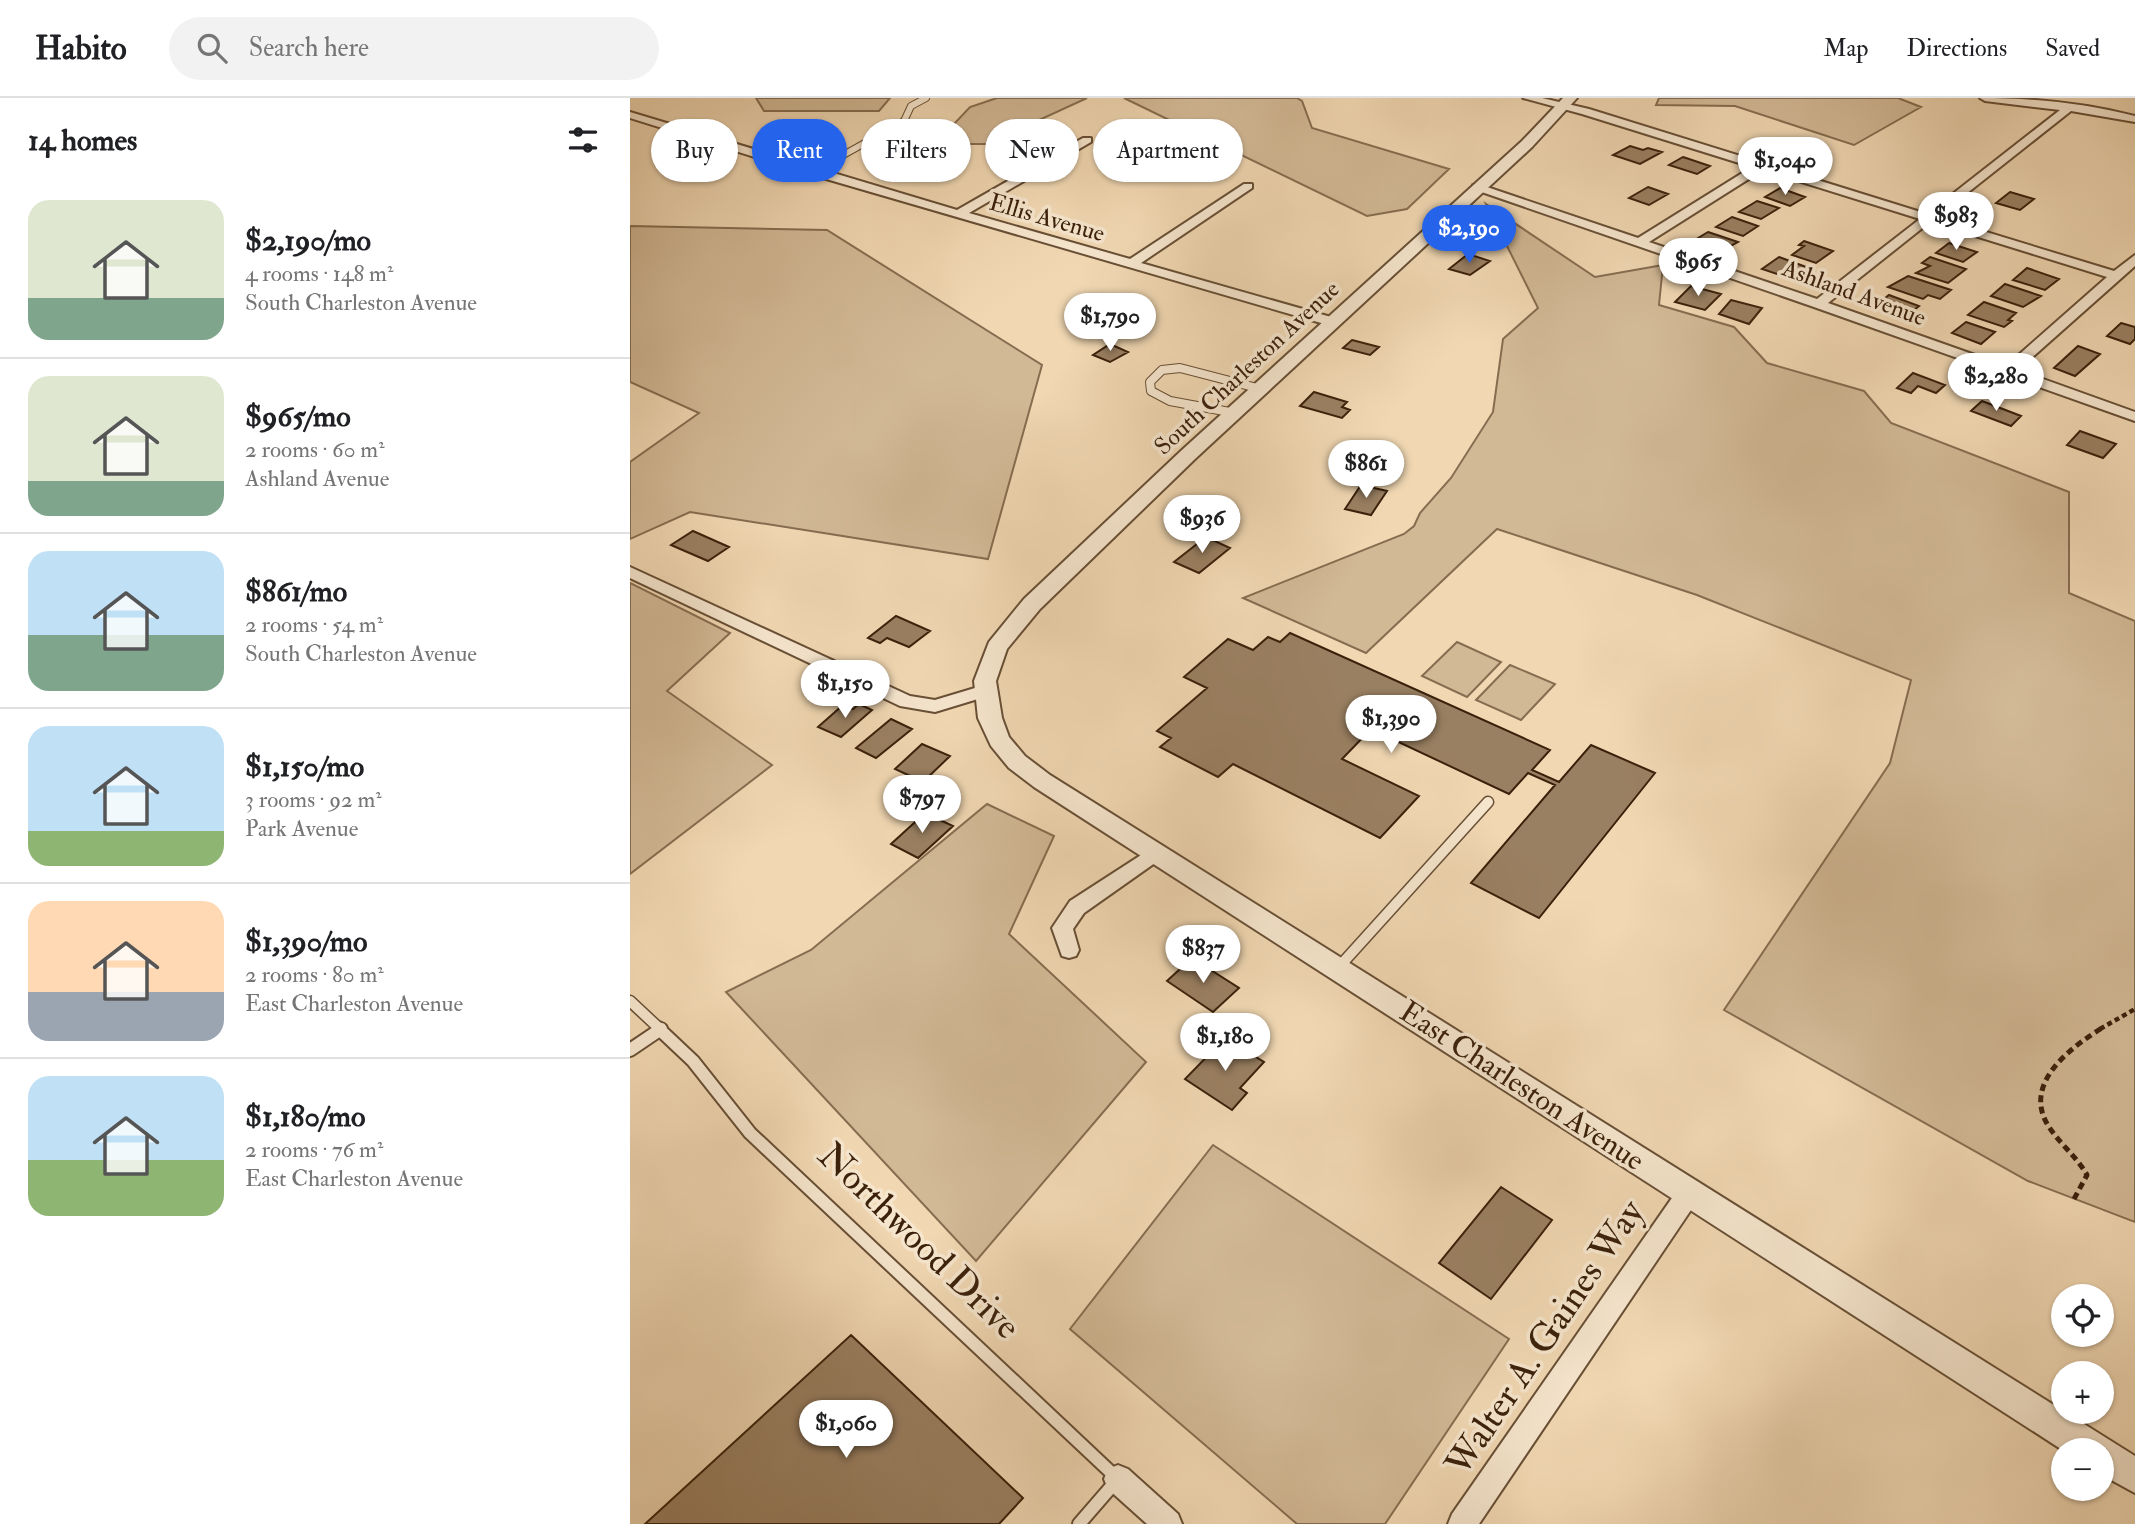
<!DOCTYPE html>
<meta charset="utf-8">
<style>
body{margin:0;font-family:"IM FELL Double Pica",serif;background:#f2f2f2;color:#202124;height:100vh;display:flex;flex-direction:column;font-size:26px;white-space:nowrap}
*{box-sizing:border-box;margin:0}
p{font-size:23px;color:#757577}
.icon{flex:none;width:38px;height:38px;fill:none;stroke:currentColor;stroke-width:2;stroke-linecap:round;stroke-linejoin:round}
.map{position:relative;flex:1;overflow:hidden}
.side{display:flex;flex-direction:column;background:#fff;width:630px}
.side>*{flex:none}
.guide{position:absolute;left:21px;top:21px;width:665px;height:63px;display:flex;gap:14px}
.controls{position:absolute;left:1421px;top:1186px;display:grid;gap:14px}
.controls a{display:grid;place-items:center;width:63px;height:63px;border-radius:50%;background:#fff;box-shadow:0 2px 5px #0004;font-size:35px}
.price{position:absolute;translate:-50% -60px;padding:0 16px;border-radius:24px;background:#fff;color:#222;font-size:23px;line-height:46px;filter:drop-shadow(0 2px 4px #0008)}
.price::after{content:'';position:absolute;left:50%;top:42px;width:21px;height:16px;margin-left:-10px;background:inherit;clip-path:polygon(0 0,100% 0,50% 100%)}
.price.selected{background:#2563eb;color:#fff}
ul{padding:0;list-style:none}
li{display:flex;align-items:center;gap:21px;height:175px;padding:0 28px}
li+li{border-top:2px solid #e0e0e0}
li span{display:grid;place-items:center;flex:none;width:196px;height:140px;border-radius:21px;color:#555}
li>.icon{margin-inline-start:auto}
span .icon{width:84px;height:84px;fill:#fffc;stroke-width:1}
li b{font-size:30px}
h2{display:flex;justify-content:space-between;align-items:center;height:84px;padding:0 28px;font-size:30px}
.tag{padding:0 24px;border-radius:32px;background:#fff;box-shadow:0 2px 5px #0004;font-size:24px;line-height:63px}
.tag.selected{background:#2563eb;color:#fff}
header{display:flex;align-items:center;gap:42px;box-sizing:border-box;height:98px;padding:0 35px;background:#fff;border-bottom:2px solid #e0e0e0}
header strong{font-size:33px}
nav{display:flex;gap:38px;margin-inline-start:auto;font-size:24px}
.search{width:490px;height:63px;background:#f2f2f2;display:flex;align-items:center;gap:18px;box-sizing:border-box;padding:0 24px;border-radius:38px;color:#757577;font-size:26px}
main{display:flex;flex:1;min-height:0}
.map>svg:first-child{display:block}
</style>
<header>
<strong>Habito</strong>
<div class="search"><svg class="icon" aria-label="search" viewBox="0 0 24 24"><circle cx="10" cy="10" r="6"/><path d="M15 15l6 6"/></svg>Search here</div>
<nav><a>Map</a><a>Directions</a><a>Saved</a></nav>
</header>
<main>
<section class="side">
<h2>14 homes<svg class="icon" aria-label="filters" viewBox="0 0 24 24"><path d="M4 7h16M4 17h16"/><circle cx="9" cy="7" r="2"/><circle cx="15" cy="17" r="2"/></svg></h2>
<ul>
<li><span style="background:linear-gradient(#dfe7d0 70%,#7fa58c 0)"><svg class="icon" aria-label="home" viewBox="0 0 24 24"><path d="M3 11l9-7 9 7M6 9v11h12V9"/></svg></span><div><b>$2,190/mo</b><p>4 rooms · 148 m²</p><p>South Charleston Avenue</p></div></li>
<li><span style="background:linear-gradient(#dfe7d0 75%,#7fa58c 0)"><svg class="icon" aria-label="home" viewBox="0 0 24 24"><path d="M3 11l9-7 9 7M6 9v11h12V9"/></svg></span><div><b>$965/mo</b><p>2 rooms · 60 m²</p><p>Ashland Avenue</p></div></li>
<li><span style="background:linear-gradient(#bfe0f5 60%,#7fa58c 0)"><svg class="icon" aria-label="home" viewBox="0 0 24 24"><path d="M3 11l9-7 9 7M6 9v11h12V9"/></svg></span><div><b>$861/mo</b><p>2 rooms · 54 m²</p><p>South Charleston Avenue</p></div></li>
<li><span style="background:linear-gradient(#bfe0f5 75%,#8fb573 0)"><svg class="icon" aria-label="home" viewBox="0 0 24 24"><path d="M3 11l9-7 9 7M6 9v11h12V9"/></svg></span><div><b>$1,150/mo</b><p>3 rooms · 92 m²</p><p>Park Avenue</p></div></li>
<li><span style="background:linear-gradient(#ffd9b3 65%,#9aa5b1 0)"><svg class="icon" aria-label="home" viewBox="0 0 24 24"><path d="M3 11l9-7 9 7M6 9v11h12V9"/></svg></span><div><b>$1,390/mo</b><p>2 rooms · 80 m²</p><p>East Charleston Avenue</p></div></li>
<li><span style="background:linear-gradient(#bfe0f5 60%,#8fb573 0)"><svg class="icon" aria-label="home" viewBox="0 0 24 24"><path d="M3 11l9-7 9 7M6 9v11h12V9"/></svg></span><div><b>$1,180/mo</b><p>2 rooms · 76 m²</p><p>East Charleston Avenue</p></div></li>
</ul>
</section>
<div class="map">
<svg width="1505" height="1426" viewBox="0 0 1505 1426">
<rect width="100%" height="100%" fill="#f1d8b3"/>
<filter id="stains"><feTurbulence type="fractalNoise" baseFrequency=".00286" numOctaves="4"/><feColorMatrix values="0 0 0 0 .2 0 0 0 0 .09 0 0 0 0 .02 0 0 0 .5 -.17"/></filter>
<radialGradient id="worn" r=".72"><stop offset=".6" stop-color="#630" stop-opacity="0"/><stop offset="1" stop-color="#630" stop-opacity=".3"/></radialGradient>
<path fill="#d2b996" stroke="#866d50" stroke-width="2" d="M126 0H260L249 13H134Z
M367 0H457L357 46H305L340 9Z
M494 0H667L672 3 682 30 819 71 777 111 737 118Z
M1029 0H1268L1291 9 1224 47 1105 8 1026 7Z
M856 106 965 179 1033 167 1029 207 1104 229 1137 265 1234 293 1261 325 1439 394V495L1505 523V1124L1398 1083 1094 912 1260 665 1281 582 1067 497 867 431 736 555 613 500 774 436 784 428 790 415 821 380 863 314 873 241 908 210Z
M0 128 197 132 412 267 358 461 60 414 0 441V364L69 315 0 284Z
M0 485 100 535 37 593 142 667 0 776Z
M827 544 871 564 837 599 792 578Z
M880 567 925 586 891 622 846 602Z
M357 706 424 738 379 836 516 964 346 1163 96 894 181 852Z
M583 1047 879 1241 755 1426H667L440 1231Z"/>
<path fill="#9a8062" stroke="#3b210b" stroke-width="2" d="M1000 48 1013 52 1018 50 1032 54 1010 66 983 57Z
M1053 59 1080 68 1067 76 1039 67Z
M1018 89 1038 96 1019 107 999 100Z
M1150 90 1175 99 1160 108 1135 99Z
M1380 94 1404 101 1390 112 1366 105Z
M1127 103 1149 110 1131 121 1109 114Z
M1102 119 1128 128 1113 138 1086 129Z
M1078 134 1108 144 1088 155 1060 145Z
M1174 143 1203 153 1186 165 1162 157 1174 148 1169 147Z
M1319 145 1347 154 1333 164 1306 155Z
M838 156 860 163 840 177 819 171Z
M1149 159 1179 170 1162 181 1132 171Z
M1300 159 1336 171 1318 185 1286 175 1300 168 1292 165Z
M1397 170 1429 181 1415 192 1383 182Z
M1278 178 1321 192 1310 201 1298 197 1293 201 1258 189Z
M1375 186 1411 198 1393 209 1361 198Z
M1061 188 1091 196 1075 212 1045 204Z
M1259 197 1289 208 1274 220 1244 209Z
M1101 202 1132 210 1119 226 1089 216Z
M1354 204 1386 215 1378 222 1382 223 1374 229 1338 217Z
M1336 224 1365 234 1351 246 1322 235Z
M1491 225 1505 229V241L1500 246 1477 238Z
M722 242 749 249 740 257 713 250Z
M480 246 498 254 480 264 463 257Z
M1448 248 1470 256 1445 278 1424 270Z
M1283 275 1315 287 1306 295 1288 288 1281 295 1267 290Z
M684 294 717 304 712 309 720 312 712 320 670 308Z
M1352 303 1391 318 1381 328 1341 313Z
M1450 333 1486 346 1473 360 1437 347Z
M731 387 757 393 741 417 715 411Z
M63 433 99 449 78 463 41 447Z
M576 439 600 450 569 475 544 464Z
M266 518 300 533 279 549 257 540 250 545 238 540Z
M660 535 920 652 902 672 929 684 961 647 1025 675 909 820 841 785 925 687 898 675 879 696 741 631 712 661 789 698 750 740 603 666 588 679 530 649 541 640 527 633 577 590 554 579 598 541 623 552 638 539 650 544Z
M229 606 242 612 211 639 188 629 213 607 223 611Z
M261 621 282 631 246 660 226 650Z
M292 646 320 658 293 684 265 671Z
M295 715 323 728 288 760 261 746Z
M562 860 609 890 583 914 537 883Z
M595 940 634 964 610 990 617 995 602 1012 555 981Z
M871 1089 922 1122 861 1201 809 1165Z
M221 1237 393 1400 369 1426H15Z"/>
<g fill="none" stroke-linecap="round" stroke-linejoin="round">
<g stroke="#684f35" stroke-width="8">
<path id="service-far3" d="M183 74 274 23 281 8 296 0"/>
</g>
<g stroke="#684f35" stroke-width="10">
<path id="service-far2" d="M605 315 540 303 521 293 520 284 532 272 550 270 631 291"/>
</g>
<g stroke="#684f35" stroke-width="13">
<path id="service-far1" d="M708 870 858 704
M0 903 30 931"/>
</g>
<g stroke="#684f35" stroke-width="16">
<path id="service" d="M28 930 63 963 120 1035 488 1381 449 1426
M0 952 31 931"/>
</g>
<g stroke="#684f35" stroke-width="4">
<path id="minor" d="M893 0H912L959 11 1297 116 1430 12 1355 3 1350 0C1402 0 1455 5 1505 18V24L1441 13 1307 119 1484 173 1505 157V168L1388 272 1505 314V323L1184 209 843 91V87H851L1008 140 1122 69 952 16ZM1133 72 1290 121 1187 201 1019 144ZM1300 124 1477 179 1376 268 1198 205Z
M0 14 327 112 453 40H461V44L339 115 500 161 614 86H622V90L511 165 708 221 710 224 703 228 698 227 179 76 0 20Z
M0 469 280 598 305 602 355 587 364 593 361 597 305 614 270 608 0 480Z
M525 748 532 750 535 755 532 760 454 815 443 831 449 852 446 858 439 860 432 858 422 830 440 803Z
M1059 1084 1067 1087 1071 1095 1067 1103 849 1426H818L822 1416 1051 1087Z
M488 1367 498 1371 548 1416 552 1426H517L478 1391 474 1381 478 1371Z"/>
</g>
<g stroke="#684f35" stroke-width="4">
<path id="tertiary" d="M933 0H947L902 49 566 360 410 511 377 551 366 583 372 620 379 639 395 658 420 677 1505 1358V1395L1472 1377V1353H1434L404 689 379 670 361 648 348 620 344 583 359 544 394 501 552 352 892 43Z"/>
</g>
<path stroke="#3b210b" stroke-width="4.5" stroke-dasharray="5 3.5" stroke-linecap="butt" d="M1470 931 1505 911"/>
<path stroke="#3b210b" stroke-width="5" stroke-dasharray="7 4.5" stroke-linecap="butt" d="M1444 1101 1457 1077C1447 1059 1430 1046 1419 1029 1391 986 1440 950 1472 930"/>
<use href="#service-far3" stroke="#f6e6ce" stroke-width="6"/>
<use href="#service-far2" stroke="#f6e6ce" stroke-width="8"/>
<use href="#service-far1" stroke="#f6e6ce" stroke-width="10"/>
<use href="#service" stroke="#f6e6ce" stroke-width="12"/>
<use href="#minor" fill="#f6e6ce" fill-rule="evenodd"/>
<use href="#tertiary" fill="#f6e6ce" fill-rule="evenodd"/>
</g>
<g text-anchor="middle" dominant-baseline="central" stroke-width="7" stroke-linejoin="round" paint-order="stroke">
<g font-size="24" fill="#3b210b" stroke="#f6e6ce">
<text transform="translate(417 120) rotate(16)">Ellis Avenue</text>
<text transform="translate(1224 195) rotate(20)">Ashland Avenue</text>
<text transform="translate(617 270) rotate(-43)">South Charleston Avenue</text>
</g>
<g font-size="30" fill="#3b210b" stroke="#f6e6ce">
<text transform="translate(892 988) rotate(33)">East Charleston Avenue</text>
</g>
<g font-size="37" fill="#3b210b" stroke="#f6e6ce">
<text transform="translate(289 1143) rotate(44)">Northwood Drive</text>
<text transform="translate(915 1240) rotate(-56)">Walter A. Gaines Way</text>
</g>
</g>
<rect width="100%" height="100%" filter="url(#stains)"/>
<rect width="100%" height="100%" fill="url(#worn)"/>
</svg>
<div class="controls">
<a><svg class="icon" aria-label="locate" viewBox="0 0 24 24"><circle cx="12" cy="12" r="6"/><path d="M12 2v4M12 18v4M2 12h4M18 12h4"/></svg></a>
<a>+</a>
<a>−</a>
</div>
<b class="price" style="left:1155px;top:99px">$1,040</b>
<b class="price" style="left:1326px;top:154px">$983</b>
<b class="price selected" style="left:839px;top:167px">$2,190</b>
<b class="price" style="left:1068px;top:200px">$965</b>
<b class="price" style="left:480px;top:255px">$1,790</b>
<b class="price" style="left:1366px;top:315px">$2,280</b>
<b class="price" style="left:736px;top:402px">$861</b>
<b class="price" style="left:572px;top:457px">$936</b>
<b class="price" style="left:215px;top:622px">$1,150</b>
<b class="price" style="left:761px;top:657px">$1,390</b>
<b class="price" style="left:292px;top:737px">$797</b>
<b class="price" style="left:573px;top:887px">$837</b>
<b class="price" style="left:595px;top:975px">$1,180</b>
<b class="price" style="left:216px;top:1362px">$1,060</b>
<div class="guide">
<a class="tag">Buy</a>
<a class="tag selected">Rent</a>
<a class="tag">Filters</a>
<a class="tag">New</a>
<a class="tag">Apartment</a>
</div>
</div>
</main>
